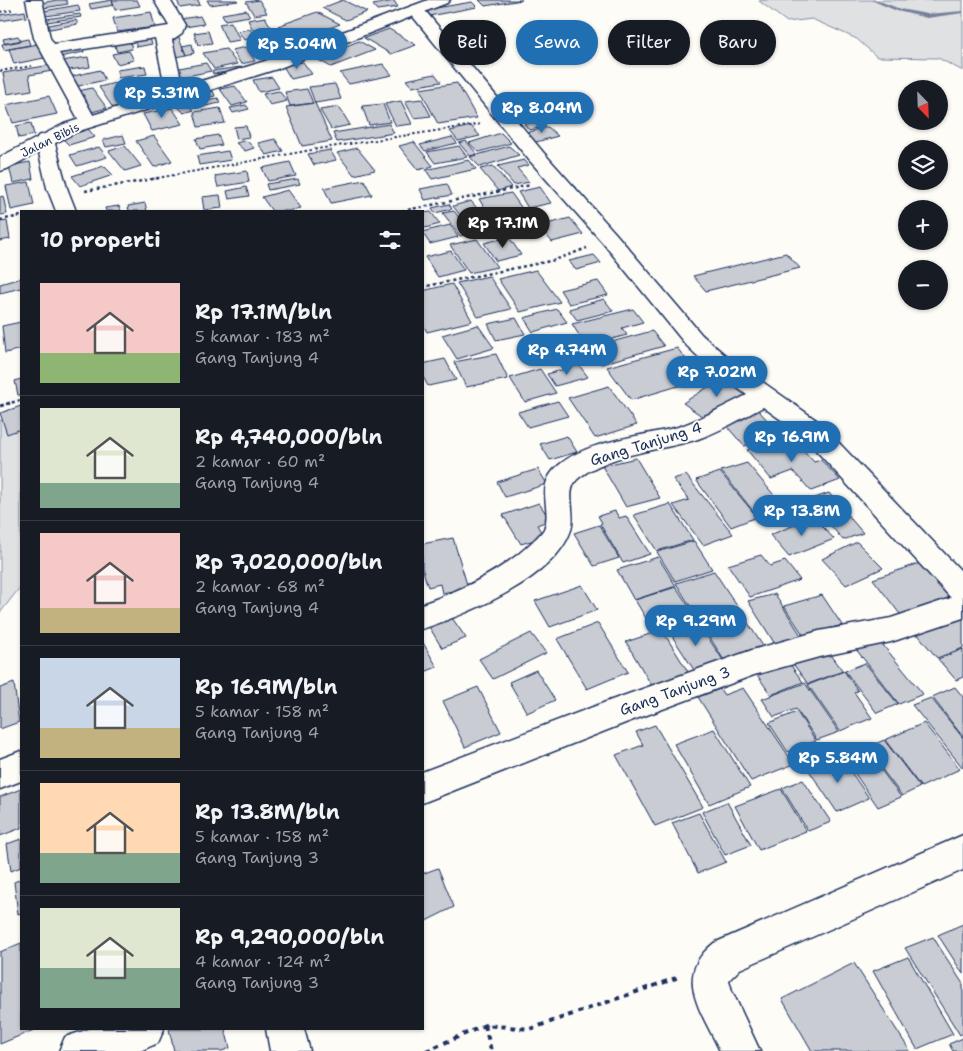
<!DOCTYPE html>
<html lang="id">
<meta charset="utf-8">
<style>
body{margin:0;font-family:"Shantell Sans",sans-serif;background:#20242c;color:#f1f3f6;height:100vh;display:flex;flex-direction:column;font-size:19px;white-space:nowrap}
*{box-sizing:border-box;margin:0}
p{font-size:16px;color:#9ea1a6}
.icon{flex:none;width:28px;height:28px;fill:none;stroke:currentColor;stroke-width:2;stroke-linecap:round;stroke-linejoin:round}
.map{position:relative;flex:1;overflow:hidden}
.sheet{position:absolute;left:20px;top:210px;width:404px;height:820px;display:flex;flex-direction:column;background:#171b24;border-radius:0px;box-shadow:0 1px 4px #0004}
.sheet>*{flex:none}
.top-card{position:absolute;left:439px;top:20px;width:449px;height:45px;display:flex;gap:10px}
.needle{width:32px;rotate:157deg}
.buttons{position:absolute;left:898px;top:80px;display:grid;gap:10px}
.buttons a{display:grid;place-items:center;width:50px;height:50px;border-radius:50%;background:#171b24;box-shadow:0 1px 4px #0004;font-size:25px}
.price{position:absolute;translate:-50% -42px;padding:0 11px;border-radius:18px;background:#1f6fb2;color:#fff;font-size:16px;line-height:32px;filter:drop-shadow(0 1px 2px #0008)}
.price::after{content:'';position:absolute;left:50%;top:30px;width:15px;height:11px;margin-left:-8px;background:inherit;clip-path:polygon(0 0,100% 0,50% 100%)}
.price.current{background:#222;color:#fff}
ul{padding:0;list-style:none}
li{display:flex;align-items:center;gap:15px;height:125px;padding:0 20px}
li+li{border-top:1px solid #363941}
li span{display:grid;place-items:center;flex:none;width:140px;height:100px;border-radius:0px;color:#555}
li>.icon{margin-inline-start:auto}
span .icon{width:60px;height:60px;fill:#fffc;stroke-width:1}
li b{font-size:21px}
h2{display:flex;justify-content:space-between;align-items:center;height:60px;padding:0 20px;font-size:21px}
.chip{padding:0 18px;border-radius:22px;background:#171b24;box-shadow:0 1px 4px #0004;font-size:18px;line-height:45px}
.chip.current{background:#1f6fb2;color:#fff}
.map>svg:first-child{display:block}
</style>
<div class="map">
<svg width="963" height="1051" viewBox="0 0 963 1051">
<rect width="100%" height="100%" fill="#fdfcf7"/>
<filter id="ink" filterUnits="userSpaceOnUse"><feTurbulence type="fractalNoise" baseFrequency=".02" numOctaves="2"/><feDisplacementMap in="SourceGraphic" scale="10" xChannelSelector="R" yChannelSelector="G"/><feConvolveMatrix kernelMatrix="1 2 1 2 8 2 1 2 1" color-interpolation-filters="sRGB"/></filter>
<g filter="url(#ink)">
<path fill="#e0e1e3" stroke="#7e88a0" d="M767 0H963V71L938 58 877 57 857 39 812 19 787 22 759 1Z
M0 420 21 426V586L0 613Z"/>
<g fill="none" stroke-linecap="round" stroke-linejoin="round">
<path fill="#76819c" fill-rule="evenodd" d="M871 0H877L900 9 927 14 963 11V13L927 18 897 11Z"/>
</g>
<path fill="#c9ccd3" stroke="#1b2f5e" d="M57 0H66L68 4 44 8 41 3Z
M112 0H137L140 6 115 10Z
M112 0 114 5 91 9 89 4Z
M177 0H198L200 5 180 8Z
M207 0H237L238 1 210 5Z
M259 0 267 13 254 15 246 2Z
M343 0 367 12 346 20 322 8Z
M479 0H522L485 6Z
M394 1 398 7 377 10 373 5Z
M472 2 477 7 429 16 424 10Z
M78 5 80 11 46 16 44 11Z
M246 10 250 16 225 20 222 14Z
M25 11 26 17 0 21V15Z
M151 12 155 27 117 32 113 18Z
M317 12 340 24 300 39 278 26Z
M80 14 81 17 47 22 46 19Z
M200 16 204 24 185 27 181 19Z
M265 17 271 27 253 30 248 20Z
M76 20 78 24 50 29 49 25Z
M231 22 240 40 227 42 219 24Z
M250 29 256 38 244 40 238 31Z
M389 29 416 45 391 54 364 38Z
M208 31 212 43 198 45 194 33Z
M178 35 186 55 175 57 167 37Z
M18 36 21 41 5 44 3 39Z
M149 36 152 44 137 47 133 39Z
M129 37 132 49 117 52 113 40Z
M28 39 30 45 4 50 2 44Z
M272 41 277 46 252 52 248 46Z
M359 41 375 50 331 67 315 58Z
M38 44 44 58 14 64 9 49Z
M192 44 194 53 186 55 182 46Z
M80 45 84 52 60 57 56 50Z
M277 46 281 51 256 57 252 52Z
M246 47 255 61 241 64 232 50Z
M226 49 237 64 214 69 203 53Z
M129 51 134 60 117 64 112 54Z
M88 57 90 67 62 71 61 61Z
M303 62 312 74 291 79 283 66Z
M206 63 211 71 178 78 174 69Z
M383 64 392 75 349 84 340 73Z
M51 65 52 71 29 75 32 90 7 94 3 73Z
M145 66 147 74 118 78 117 70Z
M240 67 242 70 213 74 212 71Z
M100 70 105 80 74 87 69 77Z
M435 74 441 82 412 87 406 80Z
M272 77 279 88 259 92 253 80Z
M144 80 147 92 129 95 127 83Z
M115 83 130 104 113 108 99 87Z
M457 83 477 118 438 124 420 89Z
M335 84 341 99 315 103 309 87Z
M235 86 247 102 232 106 220 89Z
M92 88 107 108 88 113 74 92Z
M307 89 313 103 290 106 285 92Z
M213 91 215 96 199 99 197 94Z
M279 91 287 101 270 105 263 94Z
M49 96 57 114 13 123 6 105Z
M218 98 220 103 201 107 199 101Z
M422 99 431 116 414 118 405 101Z
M184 100 194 110 184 113 174 103Z
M401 101 412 124 396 126 385 104Z
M315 103 332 141 302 146 286 107Z
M383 104 390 122 369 125 362 106Z
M246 105 249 109 233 113 230 108Z
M339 107 350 125 331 129 320 110Z
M172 108 183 124 152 131 143 114Z
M220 108 225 123 198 127 194 112Z
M539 121 544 127 529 130 524 124Z
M31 123 34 135 19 138 16 126Z
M389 124 394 133 337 142 333 133Z
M246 126 249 137 237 139 234 127Z
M471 126 480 136 458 141 450 131Z
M548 127 558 136 536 142 526 133Z
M88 129 95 137 69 145 62 138Z
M501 133 511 143 479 152 469 143Z
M123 135 126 143 106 147 103 140Z
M218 135 222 145 200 149 196 139Z
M154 136 172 161 154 167 136 141Z
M452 137 457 143 425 151 420 145Z
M275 139 283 151 266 155 258 143Z
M246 140 254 148 245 151 236 143Z
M466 141 477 154 470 156 459 143Z
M414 142 433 166 418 170 399 146Z
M125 146 141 166 125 171 109 151Z
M459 146 467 157 435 163 427 152Z
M509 146 519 155 480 167 470 157Z
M99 147 107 157 77 166 70 155Z
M357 148 375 170 354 175 337 153Z
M330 150 336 160 314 165 308 154Z
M228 151 231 160 199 165 197 156Z
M469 160 476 169 432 179 426 170Z
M524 160 529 165 517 168 529 182 514 185 498 166Z
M30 162 33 179 13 183 9 166Z
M290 162 296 176 268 181 262 168Z
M104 166 113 175 80 186 72 176Z
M493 166 511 187 498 191 480 169Z
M247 171 249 182 218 187 215 176Z
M298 179 300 184 268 190 266 184Z
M364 180 372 195 331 203 324 188Z
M29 182 34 205 11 210 6 186Z
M447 184 452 195 425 200 420 189Z
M246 187 249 196 229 199 227 191Z
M540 187 551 203 528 208 518 192Z
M288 190 301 208 289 211H272L262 197Z
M511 193 523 210 490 217 479 199Z
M220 195 222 208 204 210 202 197Z
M3 196 7 214 0 215V197Z
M471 201 488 222 469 227 453 206Z
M145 203 147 211H129L128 206Z
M449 204 452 209 435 213 432 208Z
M119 206 121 211H106L105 208Z
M454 211 471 233 460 236 443 213Z
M431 212 440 224 425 228 422 224V213Z
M531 213 540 223 496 234 488 223Z
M570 218 583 234 552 242 539 226Z
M7 221 10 239 0 241V222Z
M450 225 458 237 430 244 422 232Z
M509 237 521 255 496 261 484 243Z
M477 239 497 267 469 273 450 245Z
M451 251 464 270 438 277 425 257Z
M786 253 800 268 706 291 693 276Z
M594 255 601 263 576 270 569 261Z
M536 270 560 302 520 312 498 279Z
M489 276 511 309 478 317 457 283Z
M21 278V288L0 293V284Z
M598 281 608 295 569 304 560 290Z
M452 284 472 321 427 332 422 323V291Z
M604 299 613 311 577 320 569 309Z
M557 309 567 322 533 332 524 318Z
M633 309 643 322 622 328 627 335 586 346 572 324Z
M516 318 525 334 496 340 488 324Z
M21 322V349L5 353 2 326Z
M478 325 494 348 457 359 442 335Z
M652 331 664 346 601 364 589 348Z
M677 348 702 379 631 400 607 367Z
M496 354 508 379 466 387 454 362Z
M445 359 456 380 428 386 422 375V364Z
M579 365 588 377 555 386 547 374Z
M540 369 556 393 525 402 510 378Z
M725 376 751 394 709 421 683 403Z
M21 379V395H18L15 381Z
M609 386 637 425 595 438 568 398Z
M558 401 568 416 528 427 518 412Z
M21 406V429L7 434 0 413Z
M758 410 779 433 744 446 723 422Z
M790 435 814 462 821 460 840 480 811 491 793 471 771 479 747 450Z
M567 436 577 452 550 460 540 444Z
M636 458 660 498 626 507 602 466Z
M747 463 784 507 758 517 721 471Z
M538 469 547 484 505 497 497 482Z
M720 472 757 517 731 527 696 480Z
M686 475 733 534 703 545 673 505 689 500 673 479Z
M829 493 863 533 843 540 809 500Z
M539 503 550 520 537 525 544 537 521 544 503 515Z
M670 504 693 540 657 551 634 515Z
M615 511 619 518 626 516 650 554 623 563 600 524 602 523 598 516Z
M814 517 834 539 789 557 770 535Z
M599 525 619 558 594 566 574 533Z
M453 538 468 588 442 593 440 584 428 587 422 568V544Z
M694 541 712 569 675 581 657 552Z
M857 542 883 568 846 585 822 559Z
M761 555 770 566 785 561 800 580 750 597 728 565Z
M658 557 676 586 634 600 617 570Z
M920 563 952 601 903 618 873 579Z
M714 571 739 609 700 622 676 583Z
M582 585 597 610 550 627 535 601Z
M676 587 695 616 653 630 635 600Z
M775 594 802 637 775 644 748 601Z
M822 595 842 625 804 636 784 606Z
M740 611 765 649 725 662 701 623Z
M450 615 466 638 442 648 428 625Z
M963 617V648L937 658 915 631Z
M696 620 725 663 696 673 668 630Z
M598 623 628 672 587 689 557 639Z
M662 630 690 675 653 688 626 642Z
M531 633 546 653 493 679 479 659Z
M878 639 923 694 899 704 855 648Z
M422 641 437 667 422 673Z
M826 648 843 671 808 684 791 661Z
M963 649V677L956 680 938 659Z
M787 660 803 682 771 695 755 672Z
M865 663 898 704 877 713 845 671Z
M536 670 555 700 527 713 509 682Z
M844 671 858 691 854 692 872 718 840 731 808 685Z
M14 683 19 722 0 729V688Z
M805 683 839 732 817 740 796 709 774 717 762 699Z
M478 687 501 732 465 747 443 701Z
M955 687 963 697V737L932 697Z
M743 688 794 764 751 781 698 697 720 689 724 695Z
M931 698 963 738V768L912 705Z
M797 712 816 741 788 752 769 723Z
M924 723 960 769 921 787 885 740Z
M655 725 703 807 655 826 616 755 643 745 636 732Z
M714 729 750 787 709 804 674 744Z
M884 740 920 787 902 796 866 748Z
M839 755 869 798 837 812 808 769Z
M873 759 901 797 878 807 851 768Z
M803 780 831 822 808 831 782 788Z
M21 789V828L0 836V797Z
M781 789 806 831 759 850 735 806Z
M727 802 751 845 725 855 702 812Z
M699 813 726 862 698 873 672 823Z
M21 839V867L11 871 7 844Z
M438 868 454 907 422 923V874Z
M21 879V913L18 914 14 882Z
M963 924V974L938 935Z
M933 937 963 984V1033L960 1035 905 948Z
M21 943V1029H36L0 1044V952Z
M908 957 953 1034 917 1049 873 971Z
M854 963 910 1051H812L782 999Z
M169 1029H225L230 1048 222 1051H174Z
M963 1038V1051H953L949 1044Z"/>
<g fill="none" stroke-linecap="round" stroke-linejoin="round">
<g stroke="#1b2f5e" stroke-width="3">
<path id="minor" d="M26 0H42L50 38 54 44 169 26 154 0H170L185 25 182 33 172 40 185 96 182 100 176 101 170 100 167 96 155 38 59 53 97 122 94 126 88 127 82 126 34 38Z
M416 5 422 7 543 152 617 235 702 335 726 356 819 422 963 573V618L891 642 819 657 754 675 628 722 422 803V772L606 702 752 650 819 631 891 618 951 598 801 434 763 407C741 419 719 432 695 440 658 451 612 453 580 477 563 489 577 513 571 530 555 579 467 614 422 629V604C462 590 501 572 531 543 535 539 541 534 544 529 553 507 533 487 559 465 588 440 641 437 678 427 702 419 724 406 747 395L710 368 686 345 603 243 529 160 410 13 408 10 410 7Z
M45 134 52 136 54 140 67 188 76 211H56L47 188 36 140 38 136Z
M21 751V781L0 789V759Z
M963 835V870L740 969 729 980 732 991 760 1051H720C702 1012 672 976 714 943Z
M89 1029H164L158 1043 140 1051H59L65 1037Z
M266 1029H304L310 1051H270Z"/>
</g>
<g stroke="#1b2f5e" stroke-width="3">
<path id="major" d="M428 0H450L447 3 277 69 76 132 7 169 0 171V157L64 124 265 61Z"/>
</g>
<path stroke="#1b2f5e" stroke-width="2" stroke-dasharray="2.5 2.5" stroke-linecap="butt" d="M0 12 12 10
M0 71 32 66
M152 179 317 149 481 124"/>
<path stroke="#1b2f5e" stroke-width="2.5" stroke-dasharray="3 3" stroke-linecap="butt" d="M85 191 159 178
M402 211 531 185
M0 220 21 216
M422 287 555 260 587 248
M6 404 21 400"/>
<path stroke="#1b2f5e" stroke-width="3" stroke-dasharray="4 4" stroke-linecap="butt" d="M0 406 10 403"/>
<path stroke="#1b2f5e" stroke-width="4" stroke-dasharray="5 5" stroke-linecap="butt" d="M485 1025 491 1051
M426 1051 485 1025 530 1029 679 977"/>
<use href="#minor" fill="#fdfcf7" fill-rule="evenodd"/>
<use href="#major" fill="#fdfcf7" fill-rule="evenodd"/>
</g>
</g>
<g text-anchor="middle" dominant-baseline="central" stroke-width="4" stroke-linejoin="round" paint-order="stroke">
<g font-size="12" fill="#1b2f5e" stroke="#fdfcf7">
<text transform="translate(50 140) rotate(-26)">Jalan Bibis</text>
</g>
<g font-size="15" fill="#1b2f5e" stroke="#fdfcf7">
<text transform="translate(646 444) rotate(-17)">Gang Tanjung 4</text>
<text transform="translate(675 691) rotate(-20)">Gang Tanjung 3</text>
</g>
</g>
</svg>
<div class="buttons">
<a><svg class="needle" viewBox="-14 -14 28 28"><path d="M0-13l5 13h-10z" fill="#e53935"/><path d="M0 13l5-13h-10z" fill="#9ea1a6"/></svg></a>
<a><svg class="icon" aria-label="layers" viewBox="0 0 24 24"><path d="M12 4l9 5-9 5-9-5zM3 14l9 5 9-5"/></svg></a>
<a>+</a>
<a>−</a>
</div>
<b class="price" style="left:297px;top:70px">Rp 5.04M</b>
<b class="price" style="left:162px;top:119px">Rp 5.31M</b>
<b class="price" style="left:542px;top:134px">Rp 8.04M</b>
<b class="price current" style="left:503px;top:249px">Rp 17.1M</b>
<b class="price" style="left:567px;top:376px">Rp 4.74M</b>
<b class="price" style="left:717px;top:398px">Rp 7.02M</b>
<b class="price" style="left:792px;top:463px">Rp 16.9M</b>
<b class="price" style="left:802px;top:537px">Rp 13.8M</b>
<b class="price" style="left:696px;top:647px">Rp 9.29M</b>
<b class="price" style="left:838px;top:784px">Rp 5.84M</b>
<div class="top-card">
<a class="chip">Beli</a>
<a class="chip current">Sewa</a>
<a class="chip">Filter</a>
<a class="chip">Baru</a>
</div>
<section class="sheet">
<h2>10 properti<svg class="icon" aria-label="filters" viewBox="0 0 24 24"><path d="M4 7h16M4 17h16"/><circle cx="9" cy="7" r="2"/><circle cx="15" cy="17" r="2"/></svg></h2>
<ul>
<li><span style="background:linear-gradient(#f6c9c9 70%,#8fb573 0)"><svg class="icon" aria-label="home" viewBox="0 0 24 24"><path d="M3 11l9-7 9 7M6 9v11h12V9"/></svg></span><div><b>Rp 17.1M/bln</b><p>5 kamar · 183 m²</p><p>Gang Tanjung 4</p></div></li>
<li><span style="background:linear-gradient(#dfe7d0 75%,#7fa58c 0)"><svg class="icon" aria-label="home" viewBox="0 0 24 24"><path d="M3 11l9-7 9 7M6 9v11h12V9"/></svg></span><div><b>Rp 4,740,000/bln</b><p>2 kamar · 60 m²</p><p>Gang Tanjung 4</p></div></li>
<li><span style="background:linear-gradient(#f6c9c9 75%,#c2b280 0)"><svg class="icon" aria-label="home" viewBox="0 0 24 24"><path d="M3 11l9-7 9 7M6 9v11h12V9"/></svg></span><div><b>Rp 7,020,000/bln</b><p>2 kamar · 68 m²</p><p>Gang Tanjung 4</p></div></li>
<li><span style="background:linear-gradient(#c9d6e8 70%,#c2b280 0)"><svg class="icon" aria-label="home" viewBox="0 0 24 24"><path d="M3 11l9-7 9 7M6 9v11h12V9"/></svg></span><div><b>Rp 16.9M/bln</b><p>5 kamar · 158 m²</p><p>Gang Tanjung 4</p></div></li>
<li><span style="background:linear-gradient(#ffd9b3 70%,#7fa58c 0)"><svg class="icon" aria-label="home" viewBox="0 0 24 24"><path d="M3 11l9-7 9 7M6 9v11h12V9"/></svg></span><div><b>Rp 13.8M/bln</b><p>5 kamar · 158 m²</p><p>Gang Tanjung 3</p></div></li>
<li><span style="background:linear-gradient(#dfe7d0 60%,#7fa58c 0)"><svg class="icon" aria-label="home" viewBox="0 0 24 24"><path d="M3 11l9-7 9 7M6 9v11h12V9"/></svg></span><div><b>Rp 9,290,000/bln</b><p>4 kamar · 124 m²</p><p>Gang Tanjung 3</p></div></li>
</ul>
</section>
</div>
